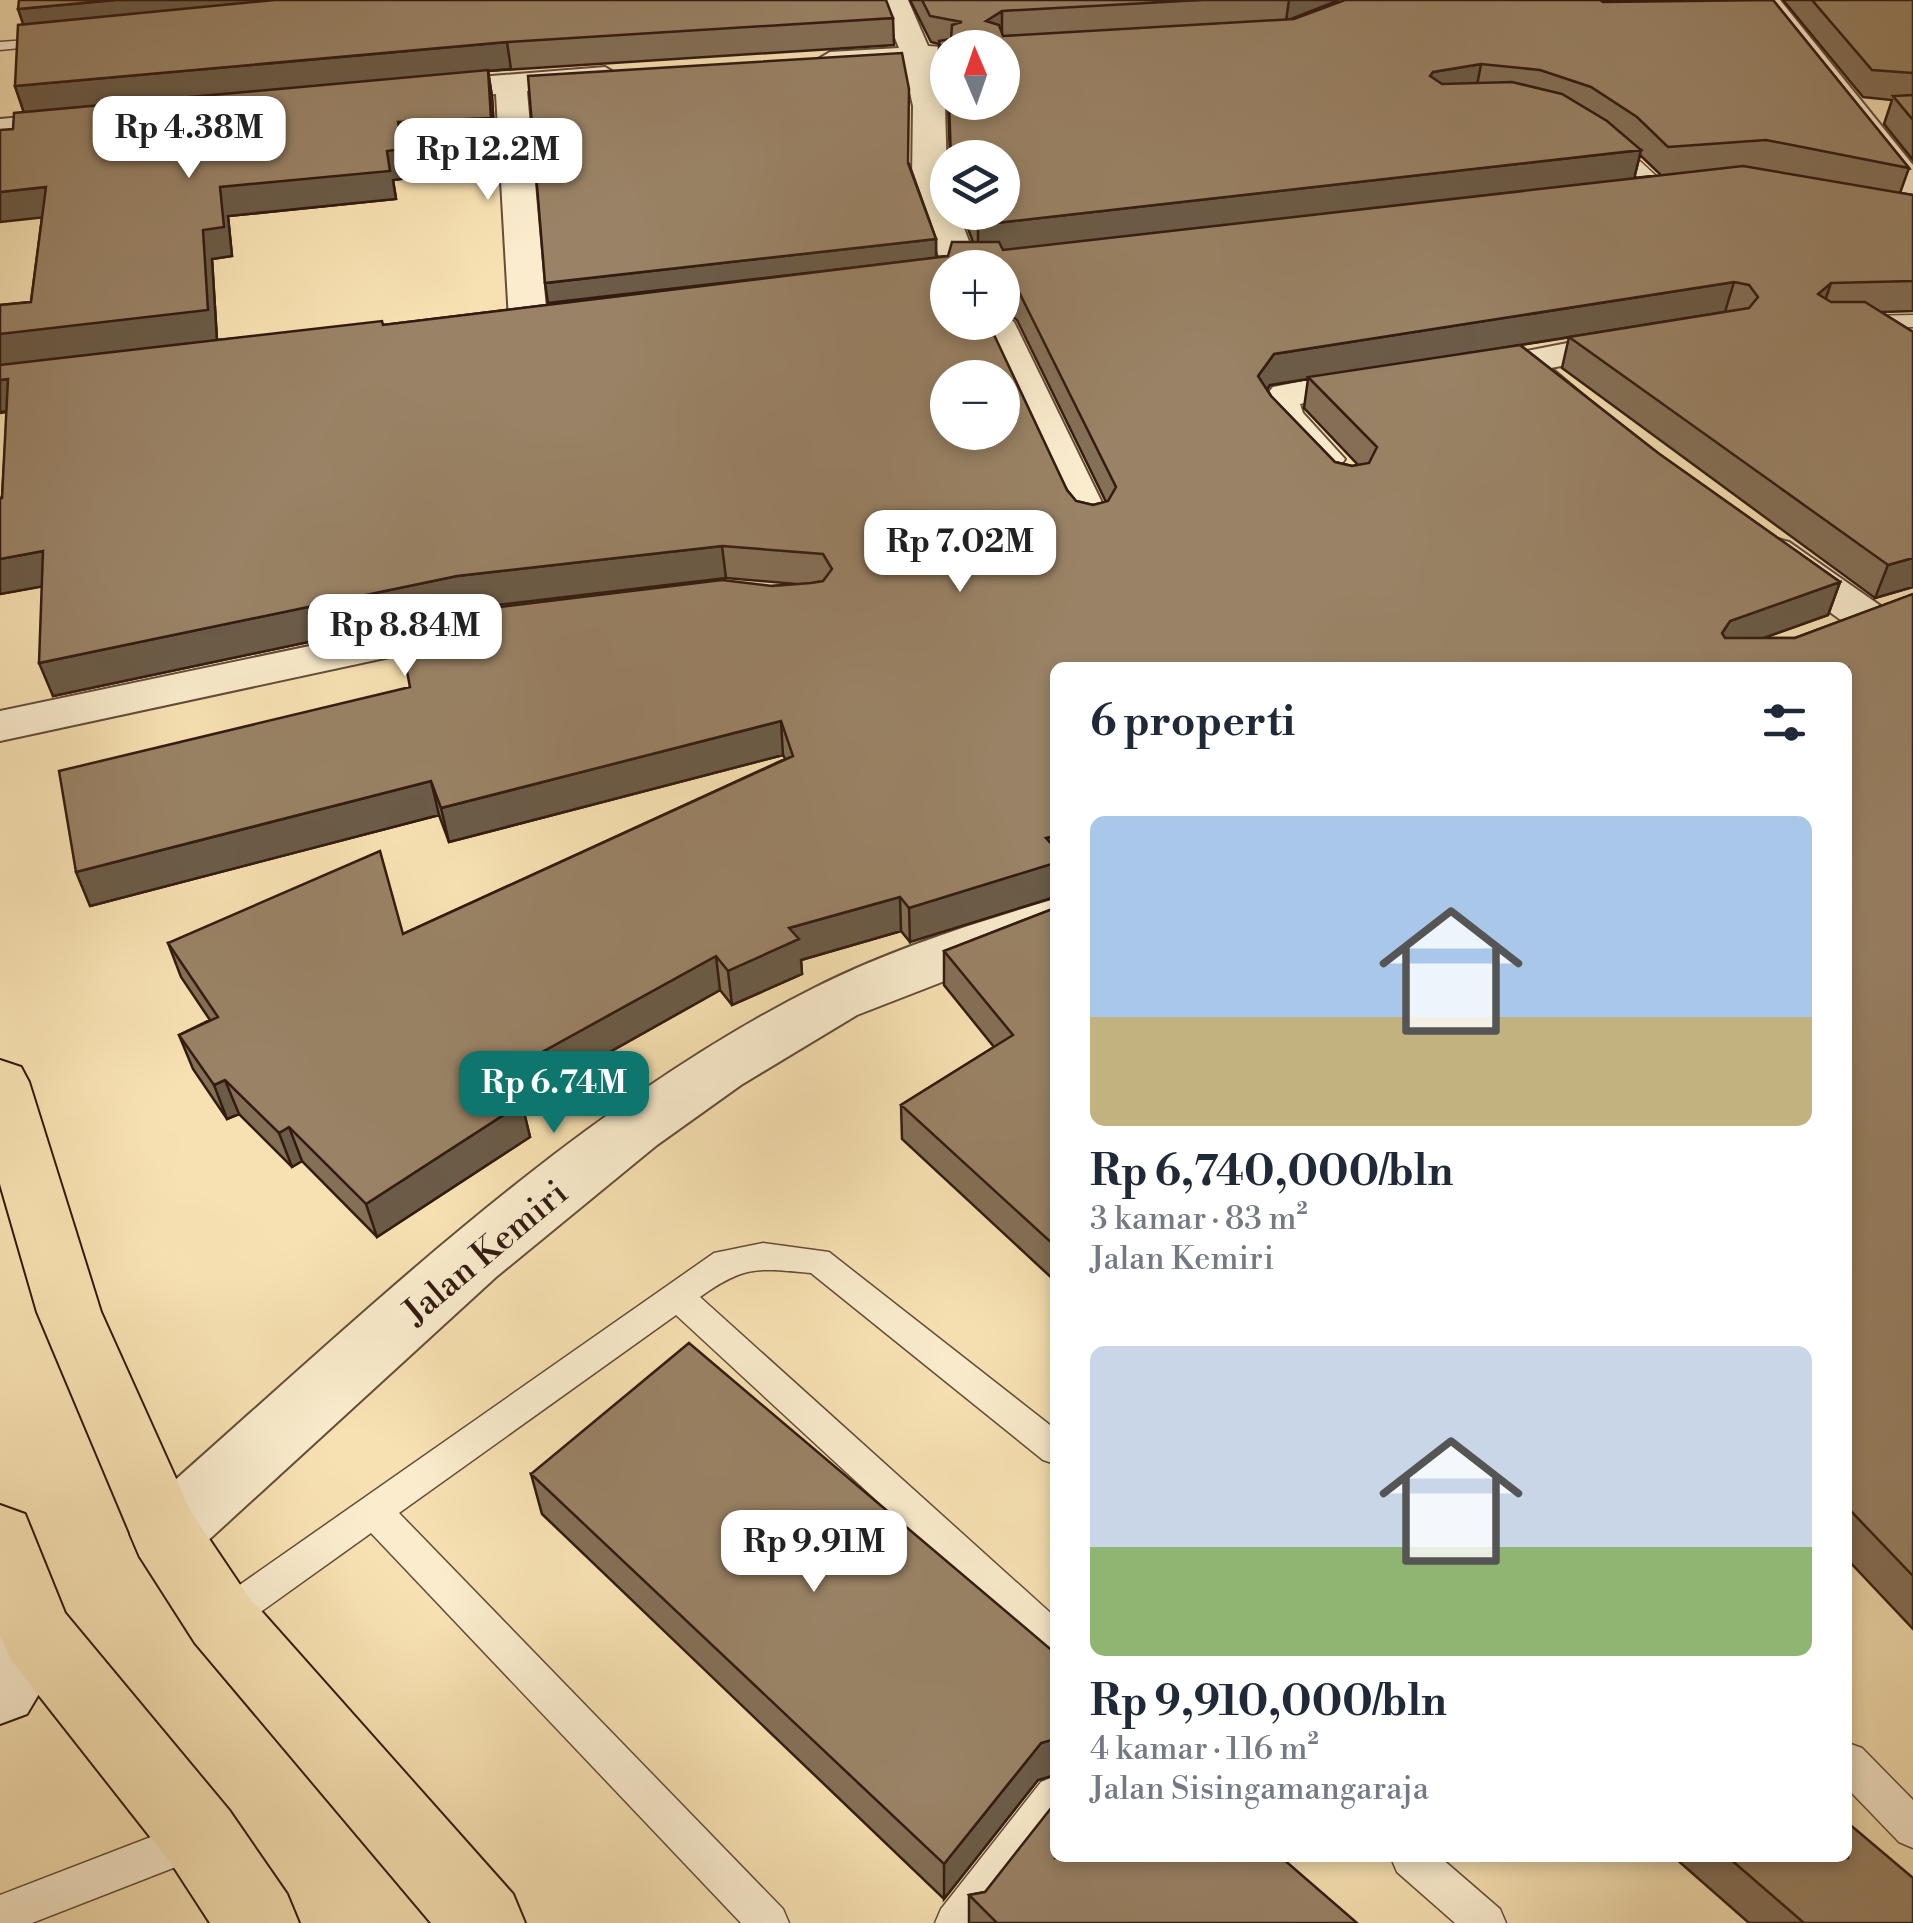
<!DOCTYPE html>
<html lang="id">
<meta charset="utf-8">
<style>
body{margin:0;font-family:"Libre Bodoni",serif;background:#f2f2f3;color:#1f2937;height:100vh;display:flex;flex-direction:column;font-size:38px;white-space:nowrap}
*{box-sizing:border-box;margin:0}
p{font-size:32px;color:#747a83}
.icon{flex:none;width:55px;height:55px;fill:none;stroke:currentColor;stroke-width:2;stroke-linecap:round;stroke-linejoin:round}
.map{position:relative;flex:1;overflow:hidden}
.drawer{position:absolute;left:1050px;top:662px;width:802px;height:1200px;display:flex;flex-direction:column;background:#fff;border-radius:15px;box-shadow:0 5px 15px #0003}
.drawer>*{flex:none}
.needle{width:65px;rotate:358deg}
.buttons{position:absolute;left:930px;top:30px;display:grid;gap:20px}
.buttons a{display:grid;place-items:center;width:90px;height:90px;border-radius:50%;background:#fff;box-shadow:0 5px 15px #0003;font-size:50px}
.price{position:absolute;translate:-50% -85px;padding:0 22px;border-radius:20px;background:#fff;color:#222;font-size:32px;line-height:65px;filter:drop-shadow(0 2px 5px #0008)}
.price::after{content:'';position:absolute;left:50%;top:60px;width:30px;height:22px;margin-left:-15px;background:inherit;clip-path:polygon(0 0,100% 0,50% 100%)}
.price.selected{background:#0f766e;color:#fff}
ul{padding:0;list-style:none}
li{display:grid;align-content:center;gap:20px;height:530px;padding:0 40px}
li span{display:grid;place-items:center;height:310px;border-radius:15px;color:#555}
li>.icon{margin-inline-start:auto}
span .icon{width:180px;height:180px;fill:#fffc;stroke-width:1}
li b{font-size:42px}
h2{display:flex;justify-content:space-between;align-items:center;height:120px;padding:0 40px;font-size:42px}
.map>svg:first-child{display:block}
</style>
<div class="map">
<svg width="1913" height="1923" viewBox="0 0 1913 1923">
<rect width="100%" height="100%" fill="#f7e1b2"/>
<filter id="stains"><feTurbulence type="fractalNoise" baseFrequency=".002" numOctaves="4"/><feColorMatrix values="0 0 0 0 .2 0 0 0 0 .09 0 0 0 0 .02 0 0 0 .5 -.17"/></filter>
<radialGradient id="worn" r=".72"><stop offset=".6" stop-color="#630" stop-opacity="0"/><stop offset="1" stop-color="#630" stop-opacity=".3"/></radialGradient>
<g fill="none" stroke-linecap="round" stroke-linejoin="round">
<g stroke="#644c39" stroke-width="3">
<path id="lane" d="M55 38V44L50 45 0 50V42Z
M1604 139H1616L1666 185V193H1654L1604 145Z
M1913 315V327L1862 328 1853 322 1862 316Z
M763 1243 829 1252 1055 1429V1464L1043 1460 811 1273C757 1268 745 1265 700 1297L1055 1617V1659L1042 1653 676 1315 399 1513 783 1909 789 1923H741L371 1533 234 1631 221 1636 208 1631 203 1619 208 1607 714 1253Z
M1848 1743 1862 1748 1913 1800V1848L1899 1842 1848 1789Z
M1055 1776V1828L981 1923H935L941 1909 1041 1782Z
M195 1820 209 1826 215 1840 209 1854 32 1923H0V1895Z
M1391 1858H1441L1500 1909 1506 1923H1455L1397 1872Z"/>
</g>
<g stroke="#644c39" stroke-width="4">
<path id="street" d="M880 0H908L928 46 958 48H948V63L934 64 945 106 948 212H958L979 268H948V274L943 268 912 180 913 106 904 66 830 70 815 61 830 52 899 48Z
M1751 0H1780L1913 165V197L1901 194Z
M605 67 620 76 616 82 527 91 547 320 541 328H515L509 320 496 94 416 100 401 91 416 82Z
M87 111 98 113 103 120 98 127 0 139V119Z
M1002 313 1014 322 1111 521 1105 530 1090 534 1075 530 1069 521 977 322H1002Z
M1639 329 1652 332 1658 340 1652 348 1551 368 1595 405 1589 413H1561L1511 371 1516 353Z
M1379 366 1393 370 1398 378 1393 386 1300 404 1303 413 1345 459 1339 468C1305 476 1268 434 1260 402L1273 387Z
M1774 538 1789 542 1885 609 1892 619 1885 629 1869 633 1853 629 1759 560 1752 551 1759 542Z
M476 611 492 615 499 625 492 635 0 741V711Z
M1055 899V938L857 1015 741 1085 657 1145 496 1277 190 1557 165 1566 140 1557 130 1534 140 1511C347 1330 567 1112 814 988 889 950 974 923 1055 899Z"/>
</g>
<g stroke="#331b11" stroke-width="4">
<path id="secondary" d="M37 1600 63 1610 74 1635 27 1714 0 1724V1625L11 1610Z"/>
</g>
<g stroke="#331b11" stroke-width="4">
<path id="primary" d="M0 1060 21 1067 29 1082 101 1312 191 1512 247 1595 513 1894 525 1923H431L195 1643 140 1557 37 1312 0 1184Z
M0 1505 25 1514 65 1613 229 1810 287 1894 299 1923H210L173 1866 11 1660 0 1635Z"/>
</g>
<use href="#lane" fill="#faeccd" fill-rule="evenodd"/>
<use href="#street" fill="#faeccd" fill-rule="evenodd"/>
<use href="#secondary" fill="#faeccd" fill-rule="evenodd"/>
<use href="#primary" fill="#f7e1b2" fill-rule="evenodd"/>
</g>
<path fill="#847057" stroke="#331b11" stroke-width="2.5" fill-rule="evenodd" d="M910 0H1339L1291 19 1345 0H1773L1909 168 1900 193 1913 195V311L1881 312 1913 332V587L1875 598 1562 368 1569 337 1648 325 1520 345 1658 453 1840 582 1828 615 1763 638H1795L1913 594V1629L1848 1560V668H1055L910 942 901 931 801 960 802 974 732 1005 720 990 521 1102 530 1137 377 1237 302 1161 292 1167 239 1114 227 1119 193 1069 179 1035 210 1020 181 977 168 943 403 934 785 759 783 755 449 842 439 815 90 906 410 687 772 586 796 584 726 578 464 609 53 696 42 586 0 594V498H2L7 412 0 413V305L31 302 42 218 13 129 24 112 15 86 23 24 893 18 894 45 488 71 492 97 495 146 404 151 409 178 393 180 396 199 228 216 232 256 212 259 217 340 383 325 856 267 548 303 909 164 936 239V257L948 256 973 242 962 212H1002V158H950L948 102H1002L948 48V101L939 67V44L931 42ZM1640 155 1661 175 1634 178ZM948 268H1002L1004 310 1017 320 1106 502 1093 505 1076 501 1067 490ZM1308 379 1304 408 1358 465 1352 466 1335 462 1271 396 1267 389 1270 385Z
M1783 0H1913V160L1884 124 1892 100 1863 97Z
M1055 908V1281L902 1139 901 1105 994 1047 944 985V951Z
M531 1474 1055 1653V1775L1038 1780 944 1899 542 1514Z
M1675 1858H1848L1913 1923H1749Z
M985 1892 1357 1923H969V1895Z"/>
<path fill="#6b5b47" stroke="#331b11" stroke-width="2.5" d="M115 0H389L27 36 18 9Z
M1289 0H1339L1286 21Z
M1002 11V37L986 21Z
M507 42 511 69 488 71 492 97 495 146 491 118 24 113 15 86Z
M1481 64 1476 91 1425 104 1430 76 1433 72Z
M398 122 409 178 393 180 396 199 228 216 232 256 212 259 217 341 0 366V334L203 230 220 187 387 151Z
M1641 150 1634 179 978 255V225Z
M46 187 56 216 0 222V192Z
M936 239V258L548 303 545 283Z
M1005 280 1004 310 1002 312V283Z
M1734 282 1725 312 1270 385 1254 407 1258 376 1274 354Z
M1831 283 1821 313 1818 294Z
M8 379 20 410 0 412V380Z
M722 546 726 578 464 609 53 696 39 663 457 576Z
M43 551 56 584 0 594V559Z
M1913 558V587L1875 598 1888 565Z
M1840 582 1828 615 1719 654 1722 633 1730 621Z
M781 721 783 755 449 842 441 808Z
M431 781 439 815 90 906 76 872Z
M1055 836V897L910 942 909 908 1046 838Z
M900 897 901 931 801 960 802 974 732 1005 728 971 789 928Z
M716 956 720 990 503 1112 495 1078Z
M225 1080 239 1114 227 1119 214 1085Z
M522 1103 530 1137 377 1237 366 1204Z
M289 1127 302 1161 292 1167 279 1133Z
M1055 1739V1775L1038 1780 944 1899V1864L1041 1743Z"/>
<path fill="#998265" stroke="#331b11" stroke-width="2.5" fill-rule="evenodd" d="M19 0H115L18 9Z
M275 0H886L893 18 507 42 15 86 18 25Z
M922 0H1201L1002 11 986 21 999 25 1003 36 1294 19 1345 0H1600L1603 2 1773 0 1909 168 1766 140 1668 147 1637 117 1591 87 1540 70 1481 64 1433 72 1430 76 1442 84 1512 82 1562 94 1607 121 1641 150 978 225 973 212H1002V158H951L949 102H1002V48H948V74L939 41 951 39 952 25 962 22 930 16Z
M1812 0H1913V73L1872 70Z
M902 53 909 89 908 163 936 239 545 283 528 76Z
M488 70 491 118 398 122 403 149 387 151 390 171 220 187 224 227 203 230 208 310 0 334V305L31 302 46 187 0 192V130L13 129 14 113Z
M1913 95V120L1893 96Z
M1743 166 1913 195V281L1831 283 1818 294 1831 302H1865L1913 332V558L1888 565 1569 337 1749 308 1758 297 1749 285 1734 282 1274 354 1258 376 1271 396 1335 462 1352 466 1369 463 1377 447 1308 377 1520 345 1658 453 1840 582 1730 621 1722 633 1725 638H1795L1913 594V1576L1848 1508V668H1055V836L1046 838 1055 848V863L909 908 900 897 789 928 799 939 728 971 716 956 495 1078 522 1103 366 1204 289 1127 279 1133 225 1080 214 1085 179 1035 218 1017 168 943 380 851 403 934 793 756 781 721 441 808 431 781 76 872 59 771 410 687 398 624 458 612 722 580 772 586 811 583 823 581 832 569 823 554 722 546 457 576 39 663 43 551 0 559V498H2L8 379 0 380V365L382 321 383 325 948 256 952 242H999L1003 250ZM948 268H1002V283L1005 280 1018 290 1116 487 1108 501 1093 505 1076 501 1067 490 988 322H948ZM948 378H1002V432H948Z
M1055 908V1246L901 1105 1013 1035 944 951Z
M689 1343 1055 1653V1739L1041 1743 944 1864 531 1474Z
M1055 1803V1858H1282L1357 1923H997L969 1895 985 1892Z
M1848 1823 1913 1878V1923H1804L1729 1858H1848Z"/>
<g text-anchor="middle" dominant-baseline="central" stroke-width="8" stroke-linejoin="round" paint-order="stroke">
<g font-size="35" fill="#331b11" stroke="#faeccd">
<text transform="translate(486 1253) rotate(-40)">Jalan Kemiri</text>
</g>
</g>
<rect width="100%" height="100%" filter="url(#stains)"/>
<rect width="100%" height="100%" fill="url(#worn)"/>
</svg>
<div class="buttons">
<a><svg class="needle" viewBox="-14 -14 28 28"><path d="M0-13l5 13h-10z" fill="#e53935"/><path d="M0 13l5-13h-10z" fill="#747a83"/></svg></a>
<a><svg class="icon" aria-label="layers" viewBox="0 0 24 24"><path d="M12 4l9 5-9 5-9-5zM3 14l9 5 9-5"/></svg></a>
<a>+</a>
<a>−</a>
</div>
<b class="price" style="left:189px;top:181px">Rp 4.38M</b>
<b class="price" style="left:488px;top:203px">Rp 12.2M</b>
<b class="price" style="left:960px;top:595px">Rp 7.02M</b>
<b class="price" style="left:405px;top:679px">Rp 8.84M</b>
<b class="price selected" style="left:554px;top:1136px">Rp 6.74M</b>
<b class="price" style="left:814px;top:1595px">Rp 9.91M</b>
<section class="drawer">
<h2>6 properti<svg class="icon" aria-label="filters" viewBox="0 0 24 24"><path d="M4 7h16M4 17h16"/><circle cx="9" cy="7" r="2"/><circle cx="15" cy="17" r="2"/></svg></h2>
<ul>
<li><span style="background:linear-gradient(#a9c7e8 65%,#c2b280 0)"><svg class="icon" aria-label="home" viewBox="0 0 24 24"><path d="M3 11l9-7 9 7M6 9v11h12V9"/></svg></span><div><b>Rp 6,740,000/bln</b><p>3 kamar · 83 m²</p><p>Jalan Kemiri</p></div></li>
<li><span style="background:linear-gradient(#c9d6e8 65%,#8fb573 0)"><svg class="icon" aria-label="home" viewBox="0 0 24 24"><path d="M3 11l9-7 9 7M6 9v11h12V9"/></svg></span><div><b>Rp 9,910,000/bln</b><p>4 kamar · 116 m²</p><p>Jalan Sisingamangaraja</p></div></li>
</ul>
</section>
</div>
